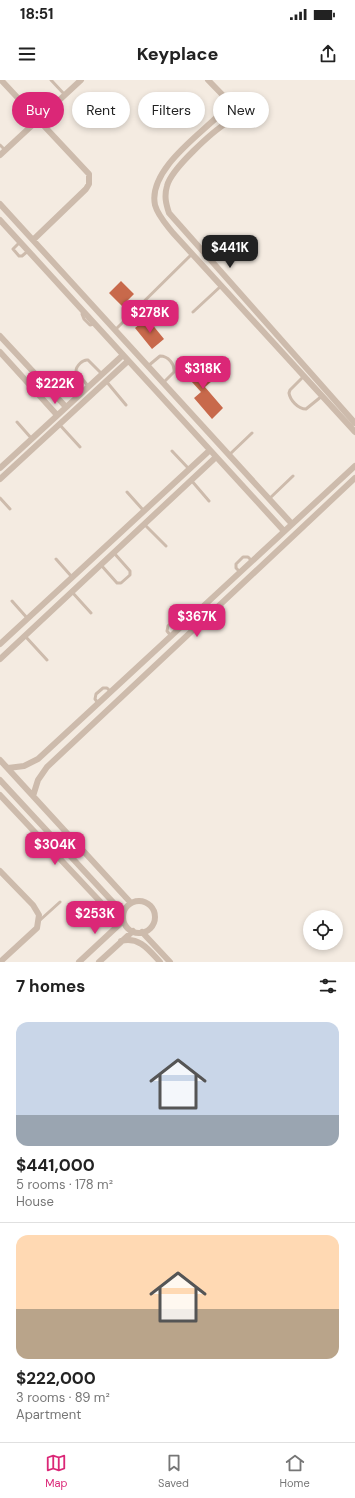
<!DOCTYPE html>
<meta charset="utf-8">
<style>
body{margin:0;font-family:"DM Sans",sans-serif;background:#f6f6f6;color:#222;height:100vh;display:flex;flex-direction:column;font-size:15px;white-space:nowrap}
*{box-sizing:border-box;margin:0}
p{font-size:13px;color:#767676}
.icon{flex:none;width:22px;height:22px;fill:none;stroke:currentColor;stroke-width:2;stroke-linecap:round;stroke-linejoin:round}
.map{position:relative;height:882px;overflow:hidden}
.details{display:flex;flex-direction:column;background:#fff;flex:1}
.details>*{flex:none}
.guide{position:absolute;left:12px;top:12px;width:331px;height:36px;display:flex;gap:8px}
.buttons{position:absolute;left:303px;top:830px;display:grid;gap:8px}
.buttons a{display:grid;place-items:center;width:40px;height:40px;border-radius:50%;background:#fff;box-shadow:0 2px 6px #0003;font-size:20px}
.price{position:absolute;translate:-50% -34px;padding:0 9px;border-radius:8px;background:#db2777;color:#fff;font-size:13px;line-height:26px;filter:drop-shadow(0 1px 2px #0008)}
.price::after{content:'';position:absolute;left:50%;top:24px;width:12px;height:9px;margin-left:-6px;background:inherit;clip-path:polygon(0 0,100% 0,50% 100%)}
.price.active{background:#222;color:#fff}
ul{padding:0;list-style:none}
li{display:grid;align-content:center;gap:8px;height:212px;padding:0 16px}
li+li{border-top:1px solid #e0e0e0}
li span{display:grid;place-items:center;height:124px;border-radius:12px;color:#555}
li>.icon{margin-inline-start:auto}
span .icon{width:72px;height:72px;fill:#fffc;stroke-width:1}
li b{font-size:17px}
h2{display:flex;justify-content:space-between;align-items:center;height:48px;padding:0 16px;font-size:17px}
.pill{padding:0 14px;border-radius:18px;background:#fff;box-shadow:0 2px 6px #0003;font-size:14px;line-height:36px}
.pill.active{background:#db2777;color:#fff}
.status{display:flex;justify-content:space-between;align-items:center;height:28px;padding:0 20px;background:#fff;direction:ltr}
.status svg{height:11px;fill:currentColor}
header{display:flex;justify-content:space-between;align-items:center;height:52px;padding:0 16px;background:#fff;font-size:18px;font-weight:800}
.menu{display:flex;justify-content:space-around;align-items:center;height:56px;border-top:1px solid #e0e0e0;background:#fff;font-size:11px;color:#767676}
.menu a{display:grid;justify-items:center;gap:2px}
.menu .active{color:#db2777}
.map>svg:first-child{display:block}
</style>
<div class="status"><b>18:51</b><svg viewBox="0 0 49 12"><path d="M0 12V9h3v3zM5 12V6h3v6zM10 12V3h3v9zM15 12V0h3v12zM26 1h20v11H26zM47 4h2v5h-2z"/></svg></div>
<header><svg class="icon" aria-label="menu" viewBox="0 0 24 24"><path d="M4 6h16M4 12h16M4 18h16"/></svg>Keyplace<svg class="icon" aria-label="share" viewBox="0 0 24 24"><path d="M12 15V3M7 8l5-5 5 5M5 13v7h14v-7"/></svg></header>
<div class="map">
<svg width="355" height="882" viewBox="0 0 355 882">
<rect width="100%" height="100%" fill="#f4ebe1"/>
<path fill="#c8694b" d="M121 201 134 214 122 226 109 213Z
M147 238 164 259 152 269 135 248Z
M195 281 212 301 205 307 223 328 212 339 194 318 201 312 182 291Z"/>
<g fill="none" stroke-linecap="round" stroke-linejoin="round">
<path stroke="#cdbbac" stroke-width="3" d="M51 0 65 15
M0 65 5 70
M20 162 13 169 19 176H22L28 171
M84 232 82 234 84 239 90 245 94 244
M193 232 221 206
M115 250 192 174
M148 286 160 276C168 276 175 284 174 292L163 303
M304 296 290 310 289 313C290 320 298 329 306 329L322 316
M106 301 126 325
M88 306 76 291C76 286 83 279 88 280L102 294
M17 342 32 359
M59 344 80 367
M172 371 189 389
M229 375 252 353
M191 400 209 421
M127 412 144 431
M0 418 10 429
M269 419 293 396
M144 444 166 466
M56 479 72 497
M101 485 117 503H121L130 495V491L114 473
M240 492 236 488V484L243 477H248L252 481
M72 512 91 533
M12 521 28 539
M25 556 47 580
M171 556 167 551 168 546 175 540H179L183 545
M98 623 95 619 96 614 103 608H107L111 612
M39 841 60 822"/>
<path stroke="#cdbbac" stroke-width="6" d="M1 0 89 94V104L86 109 33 160
M208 0 243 36C238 38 233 39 228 42 213 51 171 89 167 106 164 116 166 124 169 133L355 343
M223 16 220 32 216 38C195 58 148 92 155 125 158 136 166 144 173 153L355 352
M0 75 81 0
M0 124 292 444
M0 140 284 451
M0 256 66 327
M0 272 57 335
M0 388 123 275
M0 399 128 281
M0 564 210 370
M0 579 216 377
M0 680 131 823
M8 688 24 686 38 679 355 386
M0 700 123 833
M0 715 108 830 123 837
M33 716 38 700 47 687 355 398
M0 791 33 825 39 835 37 848 0 882
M123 837a16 16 0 1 1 32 0a16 16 0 1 1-32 0Z
M142 852 170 882
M121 861C139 856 149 870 160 882
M79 882 123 841
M99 882 133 851"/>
</g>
</svg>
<div class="buttons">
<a><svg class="icon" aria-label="locate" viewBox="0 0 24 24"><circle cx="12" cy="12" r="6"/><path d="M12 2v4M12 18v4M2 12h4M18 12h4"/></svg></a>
</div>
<b class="price active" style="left:230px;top:189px">$441K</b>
<b class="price" style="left:150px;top:254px">$278K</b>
<b class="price" style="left:203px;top:310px">$318K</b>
<b class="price" style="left:55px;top:325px">$222K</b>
<b class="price" style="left:197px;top:558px">$367K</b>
<b class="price" style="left:55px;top:786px">$304K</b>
<b class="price" style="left:95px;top:855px">$253K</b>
<div class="guide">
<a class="pill active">Buy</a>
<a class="pill">Rent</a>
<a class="pill">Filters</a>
<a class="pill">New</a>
</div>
</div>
<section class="details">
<h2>7 homes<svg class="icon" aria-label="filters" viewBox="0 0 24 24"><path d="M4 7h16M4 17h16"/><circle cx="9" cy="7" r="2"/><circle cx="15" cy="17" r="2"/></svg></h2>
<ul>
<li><span style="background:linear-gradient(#c9d6e8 75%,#9aa5b1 0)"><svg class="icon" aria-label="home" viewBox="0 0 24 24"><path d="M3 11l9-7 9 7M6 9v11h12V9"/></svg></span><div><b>$441,000</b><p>5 rooms · 178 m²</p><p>House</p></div></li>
<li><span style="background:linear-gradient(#ffd9b3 60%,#b9a48a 0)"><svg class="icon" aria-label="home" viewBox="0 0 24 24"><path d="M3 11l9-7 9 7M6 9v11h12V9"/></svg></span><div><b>$222,000</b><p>3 rooms · 89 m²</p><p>Apartment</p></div></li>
</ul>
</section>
<nav class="menu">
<a class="active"><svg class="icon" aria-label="map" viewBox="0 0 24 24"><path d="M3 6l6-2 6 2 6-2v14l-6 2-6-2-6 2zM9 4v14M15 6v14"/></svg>Map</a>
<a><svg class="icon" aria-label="saved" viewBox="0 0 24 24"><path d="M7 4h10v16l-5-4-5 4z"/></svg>Saved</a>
<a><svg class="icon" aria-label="home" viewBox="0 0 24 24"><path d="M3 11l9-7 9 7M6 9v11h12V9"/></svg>Home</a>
</nav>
